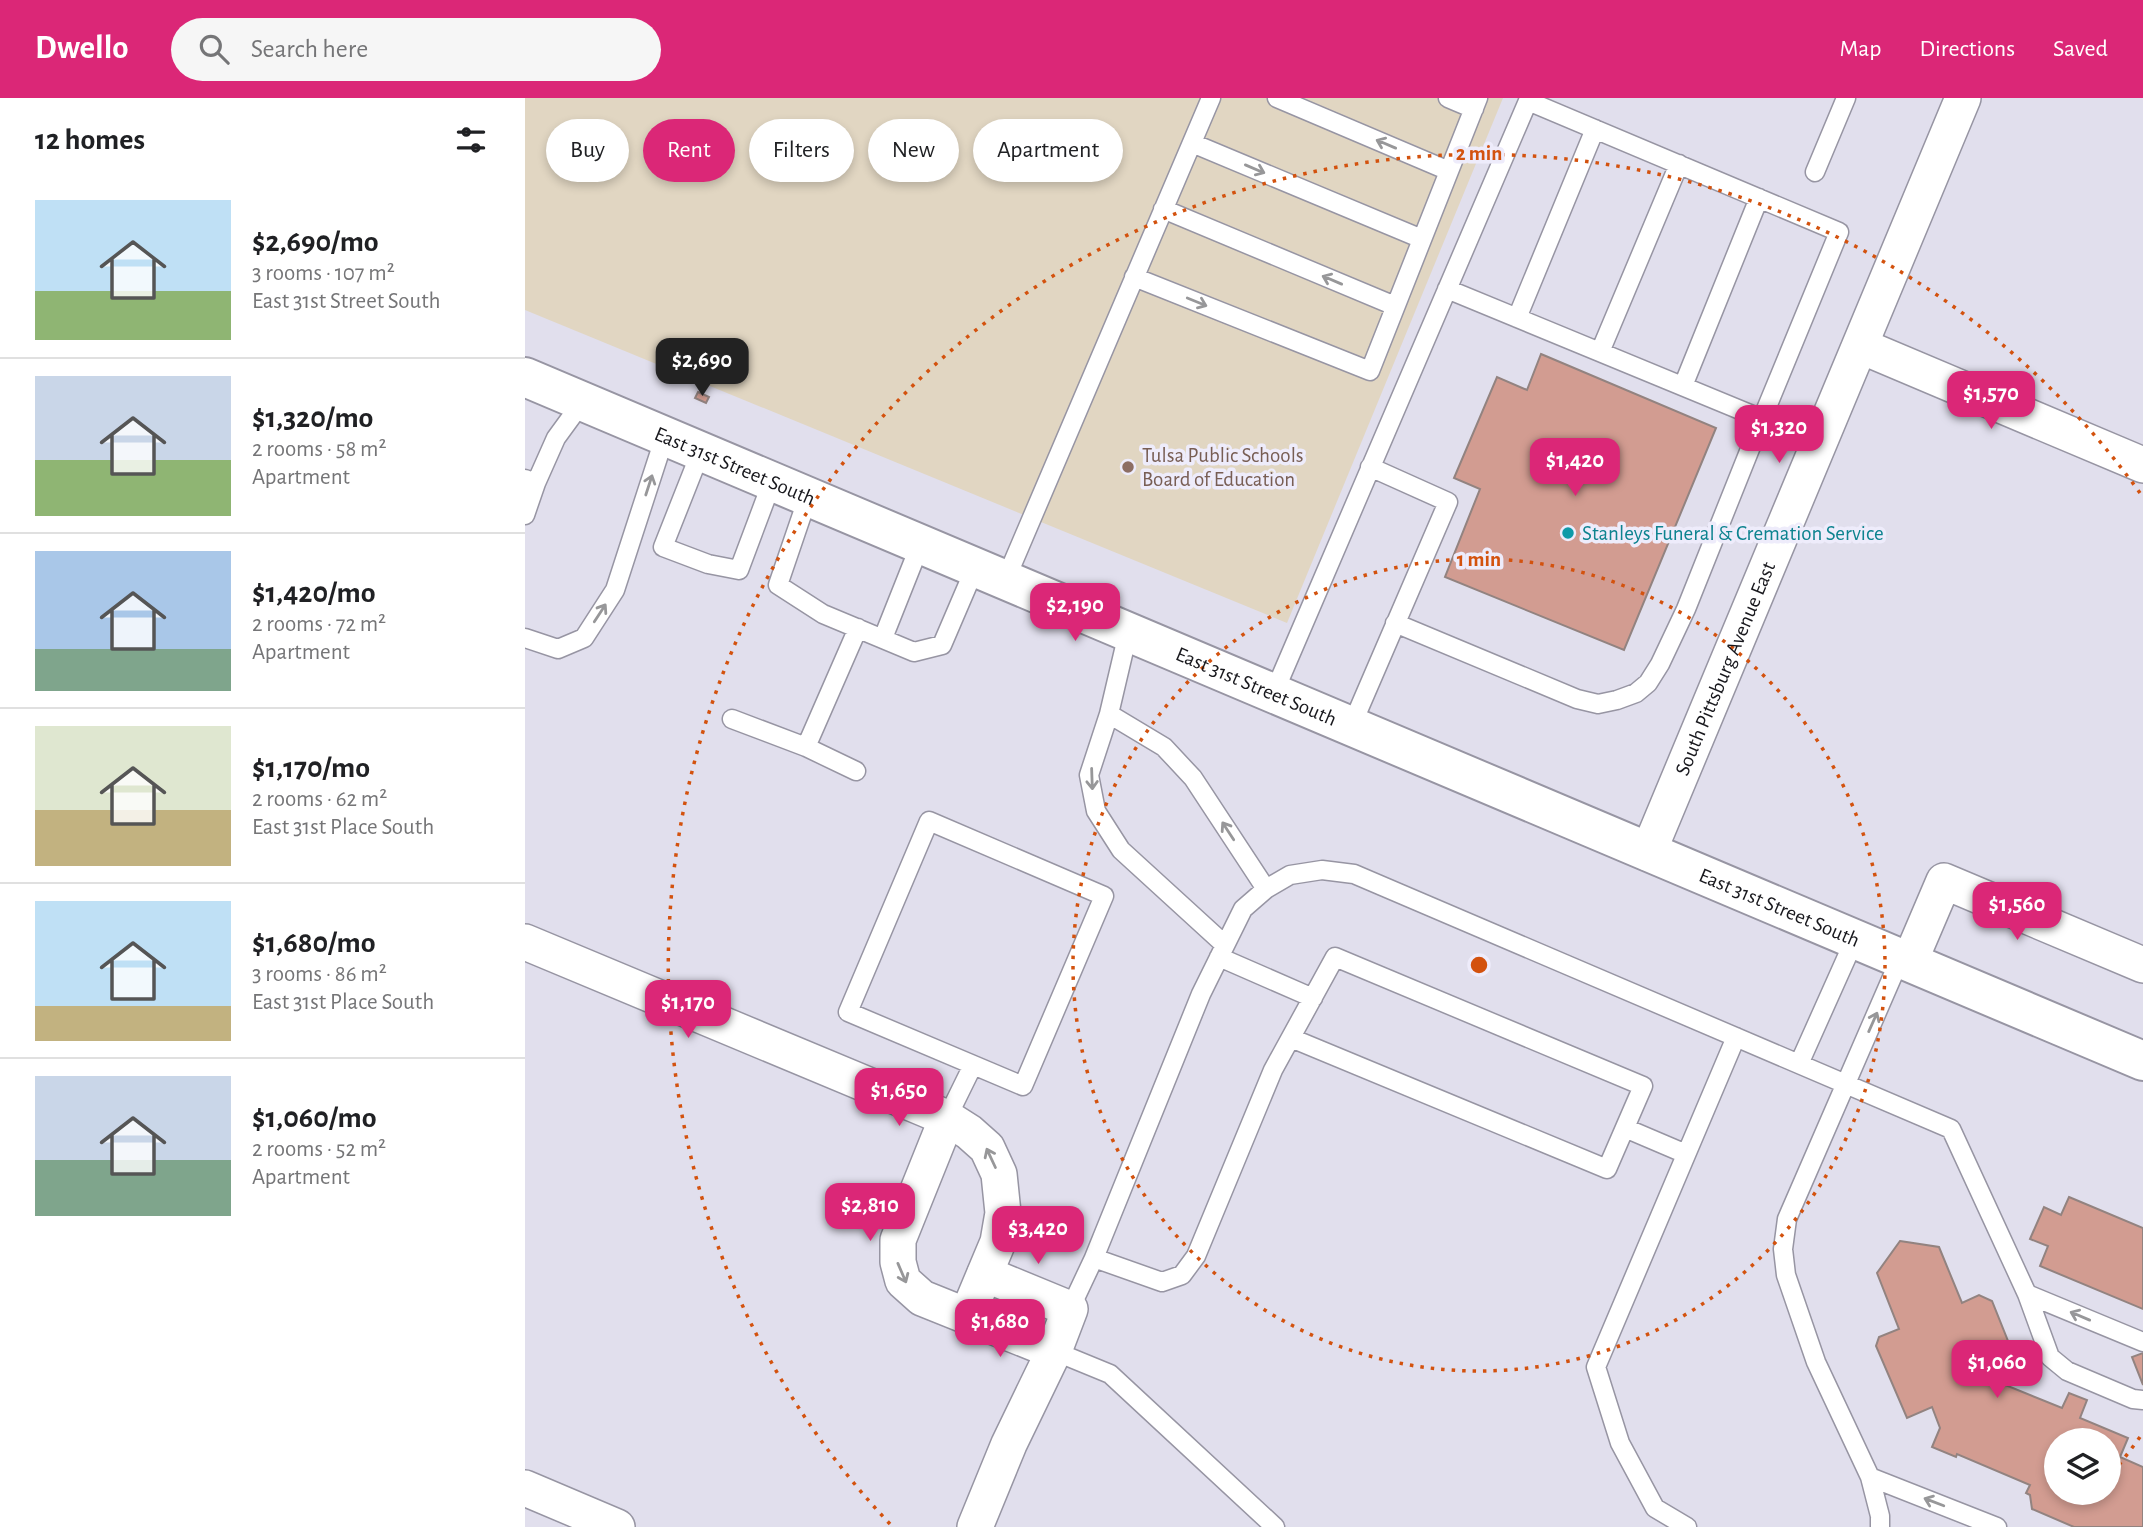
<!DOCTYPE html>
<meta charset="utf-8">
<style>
body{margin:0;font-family:"Alegreya Sans",sans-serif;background:#f6f6f6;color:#202124;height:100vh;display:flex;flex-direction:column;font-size:26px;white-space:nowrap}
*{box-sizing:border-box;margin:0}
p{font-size:23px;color:#757577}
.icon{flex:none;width:38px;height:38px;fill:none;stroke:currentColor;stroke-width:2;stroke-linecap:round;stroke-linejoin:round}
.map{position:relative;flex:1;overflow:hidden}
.panel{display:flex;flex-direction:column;background:#fff;width:525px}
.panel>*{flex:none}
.top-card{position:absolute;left:21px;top:21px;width:665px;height:63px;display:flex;gap:14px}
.buttons{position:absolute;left:1519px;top:1330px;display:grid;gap:14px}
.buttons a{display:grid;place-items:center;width:77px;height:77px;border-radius:50%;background:#fff;box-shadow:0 4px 10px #0003;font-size:35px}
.price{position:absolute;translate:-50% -60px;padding:0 16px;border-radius:14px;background:#db2777;color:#fff;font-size:23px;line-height:46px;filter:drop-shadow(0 2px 4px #0008)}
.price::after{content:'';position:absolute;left:50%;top:42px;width:21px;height:16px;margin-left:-10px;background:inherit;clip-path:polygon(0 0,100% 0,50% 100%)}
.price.selected{background:#222;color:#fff}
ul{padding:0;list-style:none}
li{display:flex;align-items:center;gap:21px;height:175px;padding:0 35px}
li+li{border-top:2px solid #e0e0e0}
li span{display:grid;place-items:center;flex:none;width:196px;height:140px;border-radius:0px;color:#555}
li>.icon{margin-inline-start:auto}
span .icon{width:84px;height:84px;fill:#fffc;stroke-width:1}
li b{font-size:30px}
h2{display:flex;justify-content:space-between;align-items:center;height:84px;padding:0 35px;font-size:30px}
.pill{padding:0 24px;border-radius:32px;background:#fff;box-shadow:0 4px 10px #0003;font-size:24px;line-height:63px}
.pill.selected{background:#db2777;color:#fff}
header{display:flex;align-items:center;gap:42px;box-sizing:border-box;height:98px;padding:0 35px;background:#db2777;color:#fff}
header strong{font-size:33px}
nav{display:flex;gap:38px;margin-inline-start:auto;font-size:24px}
.search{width:490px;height:63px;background:#f6f6f6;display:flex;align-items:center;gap:18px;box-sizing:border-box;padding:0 24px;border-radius:38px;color:#757577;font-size:26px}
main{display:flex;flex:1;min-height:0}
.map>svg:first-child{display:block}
</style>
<header>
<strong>Dwello</strong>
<div class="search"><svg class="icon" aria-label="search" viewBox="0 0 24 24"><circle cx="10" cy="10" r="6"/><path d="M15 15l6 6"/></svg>Search here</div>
<nav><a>Map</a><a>Directions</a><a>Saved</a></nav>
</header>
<main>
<section class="panel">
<h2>12 homes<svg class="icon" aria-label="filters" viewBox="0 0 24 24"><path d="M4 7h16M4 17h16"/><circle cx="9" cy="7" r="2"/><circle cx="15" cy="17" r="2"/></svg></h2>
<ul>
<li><span style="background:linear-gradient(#bfe0f5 65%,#8fb573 0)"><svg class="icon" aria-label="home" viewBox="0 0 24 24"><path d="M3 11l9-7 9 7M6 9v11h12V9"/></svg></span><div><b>$2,690/mo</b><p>3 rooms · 107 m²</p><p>East 31st Street South</p></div></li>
<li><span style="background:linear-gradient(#c9d6e8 60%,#8fb573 0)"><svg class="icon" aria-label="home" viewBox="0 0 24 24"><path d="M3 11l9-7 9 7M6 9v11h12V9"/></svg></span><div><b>$1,320/mo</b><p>2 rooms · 58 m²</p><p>Apartment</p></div></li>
<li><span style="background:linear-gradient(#a9c7e8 70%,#7fa58c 0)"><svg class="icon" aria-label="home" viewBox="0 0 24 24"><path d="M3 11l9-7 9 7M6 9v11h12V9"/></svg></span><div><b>$1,420/mo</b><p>2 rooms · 72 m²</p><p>Apartment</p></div></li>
<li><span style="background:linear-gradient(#dfe7d0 60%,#c2b280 0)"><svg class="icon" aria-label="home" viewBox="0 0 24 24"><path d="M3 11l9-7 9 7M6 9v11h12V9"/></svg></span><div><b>$1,170/mo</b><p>2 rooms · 62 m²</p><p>East 31st Place South</p></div></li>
<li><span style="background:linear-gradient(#bfe0f5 75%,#c2b280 0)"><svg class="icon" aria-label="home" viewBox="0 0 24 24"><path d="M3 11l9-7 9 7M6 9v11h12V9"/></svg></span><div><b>$1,680/mo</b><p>3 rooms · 86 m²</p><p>East 31st Place South</p></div></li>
<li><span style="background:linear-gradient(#c9d6e8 60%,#7fa58c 0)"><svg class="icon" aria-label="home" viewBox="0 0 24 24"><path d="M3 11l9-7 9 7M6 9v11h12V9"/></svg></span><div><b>$1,060/mo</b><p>2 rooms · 52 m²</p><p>Apartment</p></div></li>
</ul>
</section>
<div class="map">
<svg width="1618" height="1429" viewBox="0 0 1618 1429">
<rect width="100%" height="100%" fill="#e1dfed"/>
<path fill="#e1d6c2" d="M0 0H978L762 525 0 212Z"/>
<path fill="#d29c91" stroke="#928380" stroke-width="2" fill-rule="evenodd" d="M1016 256 1191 330 1099 552 920 479 955 391 929 380 972 279 1002 292Z
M173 294 184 299 181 305 170 300Z
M1544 1099 1618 1130V1211L1515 1168 1523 1148 1505 1141 1519 1109 1536 1117Z
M1375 1143 1414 1149 1437 1205 1454 1197 1467 1203 1489 1258 1463 1268 1468 1282 1537 1310 1544 1295 1562 1302 1555 1320 1603 1340 1595 1359 1618 1369V1429H1549L1507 1411 1505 1397 1501 1395 1505 1387 1432 1356 1431 1359 1407 1349 1415 1330 1407 1309 1382 1320 1351 1248 1354 1239 1374 1231 1352 1175ZM1531 1342H1584V1395H1531Z
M1618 1255V1287L1607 1259Z"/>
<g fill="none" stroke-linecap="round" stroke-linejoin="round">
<g stroke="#9795a3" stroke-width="21">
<path id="lane" d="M752 0 924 73
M923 0 949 11
M667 45 897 141
M1290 74 1321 0
M638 111 870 208
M609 179 845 273 953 0
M992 220 1070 31
M1075 254 1154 66
M1158 288 1234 100
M176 353 138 449 183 466 214 472 247 384
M0 381 11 385 31 340 58 303
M283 399 253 487 298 516 389 554 417 547 450 470
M0 417 11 385
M480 483 686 0
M870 525 1052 601 1073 606 1092 602 1111 595 1123 585 1135 566 1161 511 1237 321 1294 346
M603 535 584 616 564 677 571 713 596 752 700 847
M0 540 33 551 59 540 90 492 140 338
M358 540 395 447
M748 597 1003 3 1314 134 1237 321 922 191
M584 616 639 649 668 680 741 791
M207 621 281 649 331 673
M826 629 923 404 845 369
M281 649 333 530
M404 723 579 798 498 988 323 914Z
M694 859 788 900
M766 940 1082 1071 1118 988 810 859 748 972 671 1158 657 1177 637 1184 569 1160 676 896 718 811 741 791 765 777 797 772 829 776 1426 1031 1502 1196
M1274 966 1329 843
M422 1020 448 967
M1100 1030 1161 1056
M545 1211 569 1160
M1618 1244 1502 1196 1525 1259 1542 1273 1608 1301 1618 1302
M529 1253 585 1276 750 1429
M1345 1379 1472 1429
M1162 1429 1130 1410 1095 1345 1071 1269 1211 939
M1355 1429V1418L1345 1379 1291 1264 1261 1177 1258 1151 1262 1121 1375 861"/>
</g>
<g stroke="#9795a3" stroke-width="38">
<g id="street">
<path d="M1336 248 1618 367"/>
<path id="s1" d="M1123 755 1438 0"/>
<path d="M0 844 422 1020 444 1034 462 1050 474 1076 478 1115 473 1144 442 1218"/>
<path d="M1384 865 1419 783 1618 867"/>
<path d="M422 1020 373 1142V1164L378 1183 397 1200 529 1253"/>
<path d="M0 1390 92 1429"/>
<path d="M450 1429 484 1346 529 1253 545 1211 460 1176"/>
</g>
</g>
<g stroke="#9795a3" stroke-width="42">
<g id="secondary">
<path id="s2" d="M0 279 1618 963"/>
</g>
</g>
<use href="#lane" stroke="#fff" stroke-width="18"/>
<use href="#street" stroke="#fff" stroke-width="35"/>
<use href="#secondary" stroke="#fff" stroke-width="38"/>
</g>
<defs><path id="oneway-shaft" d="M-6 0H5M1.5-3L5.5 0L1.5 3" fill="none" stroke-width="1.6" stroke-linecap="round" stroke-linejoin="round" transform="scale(1.75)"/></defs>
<g stroke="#979799">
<use href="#oneway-shaft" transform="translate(861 46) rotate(-157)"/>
<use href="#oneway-shaft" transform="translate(730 71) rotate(23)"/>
<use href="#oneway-shaft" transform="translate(807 182) rotate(-157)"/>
<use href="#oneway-shaft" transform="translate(672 204) rotate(22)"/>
<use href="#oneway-shaft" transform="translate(124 387) rotate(-72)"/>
<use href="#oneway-shaft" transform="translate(75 515) rotate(-57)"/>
<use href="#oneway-shaft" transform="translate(567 681) rotate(88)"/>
<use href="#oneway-shaft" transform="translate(703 733) rotate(-123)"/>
<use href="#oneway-shaft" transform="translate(1348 924) rotate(-66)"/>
<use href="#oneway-shaft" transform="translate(466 1060) rotate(-115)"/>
<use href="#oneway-shaft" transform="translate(377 1175) rotate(67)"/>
<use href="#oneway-shaft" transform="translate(1555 1218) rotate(-157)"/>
<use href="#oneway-shaft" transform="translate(1409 1404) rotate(-159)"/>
</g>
<g fill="none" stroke="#d3520e" stroke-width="3.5" stroke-dasharray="3.5 7">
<circle cx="954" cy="867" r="406"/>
<path d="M1615 1339A812 812 0 0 1 1585 1378M365 1426A812 812 0 1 1 1615 395"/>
</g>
<circle fill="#8d6e63" stroke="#eeecfb" stroke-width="2.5" cx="603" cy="369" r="7"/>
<circle fill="#0f9aa8" stroke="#eeecfb" stroke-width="2.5" cx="1043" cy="435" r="7"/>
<g text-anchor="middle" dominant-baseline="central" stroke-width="7" stroke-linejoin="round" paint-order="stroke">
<g font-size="21" fill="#785e54" stroke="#eeecfb" text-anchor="start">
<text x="617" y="357">Tulsa Public Schools<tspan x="617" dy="24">Board of Education</tspan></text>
</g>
<g font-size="21" fill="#18181d" stroke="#eeecfb">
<text stroke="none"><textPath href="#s2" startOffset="228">East 31st Street South</textPath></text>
<text stroke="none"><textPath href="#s1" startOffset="200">South Pittsburg Avenue East</textPath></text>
<text stroke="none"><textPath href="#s2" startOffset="794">East 31st Street South</textPath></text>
<text stroke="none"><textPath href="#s2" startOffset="1362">East 31st Street South</textPath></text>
</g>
<g font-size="21" fill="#0d838f" stroke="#eeecfb" text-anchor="start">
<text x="1057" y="435">Stanleys Funeral &amp; Cremation Service</text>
</g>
</g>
<circle cx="954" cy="867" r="10" fill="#d3520e" stroke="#eeecfb" stroke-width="3.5"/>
<g font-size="21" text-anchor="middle" font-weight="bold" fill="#d3520e" stroke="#eeecfb" stroke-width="7" stroke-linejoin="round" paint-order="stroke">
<text x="954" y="62">2 min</text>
<text x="954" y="468">1 min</text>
</g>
</svg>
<div class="buttons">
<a><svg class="icon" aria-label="layers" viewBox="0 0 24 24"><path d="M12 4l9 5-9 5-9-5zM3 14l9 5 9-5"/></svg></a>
</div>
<b class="price selected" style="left:177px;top:300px">$2,690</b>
<b class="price" style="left:1466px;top:333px">$1,570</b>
<b class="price" style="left:1254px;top:367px">$1,320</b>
<b class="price" style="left:1050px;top:400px">$1,420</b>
<b class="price" style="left:550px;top:545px">$2,190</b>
<b class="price" style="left:1492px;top:844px">$1,560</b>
<b class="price" style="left:163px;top:942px">$1,170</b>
<b class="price" style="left:374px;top:1030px">$1,650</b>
<b class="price" style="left:345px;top:1145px">$2,810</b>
<b class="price" style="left:513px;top:1168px">$3,420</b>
<b class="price" style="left:475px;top:1261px">$1,680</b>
<b class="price" style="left:1472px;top:1302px">$1,060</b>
<div class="top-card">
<a class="pill">Buy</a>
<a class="pill selected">Rent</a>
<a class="pill">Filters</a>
<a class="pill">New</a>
<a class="pill">Apartment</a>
</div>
</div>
</main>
